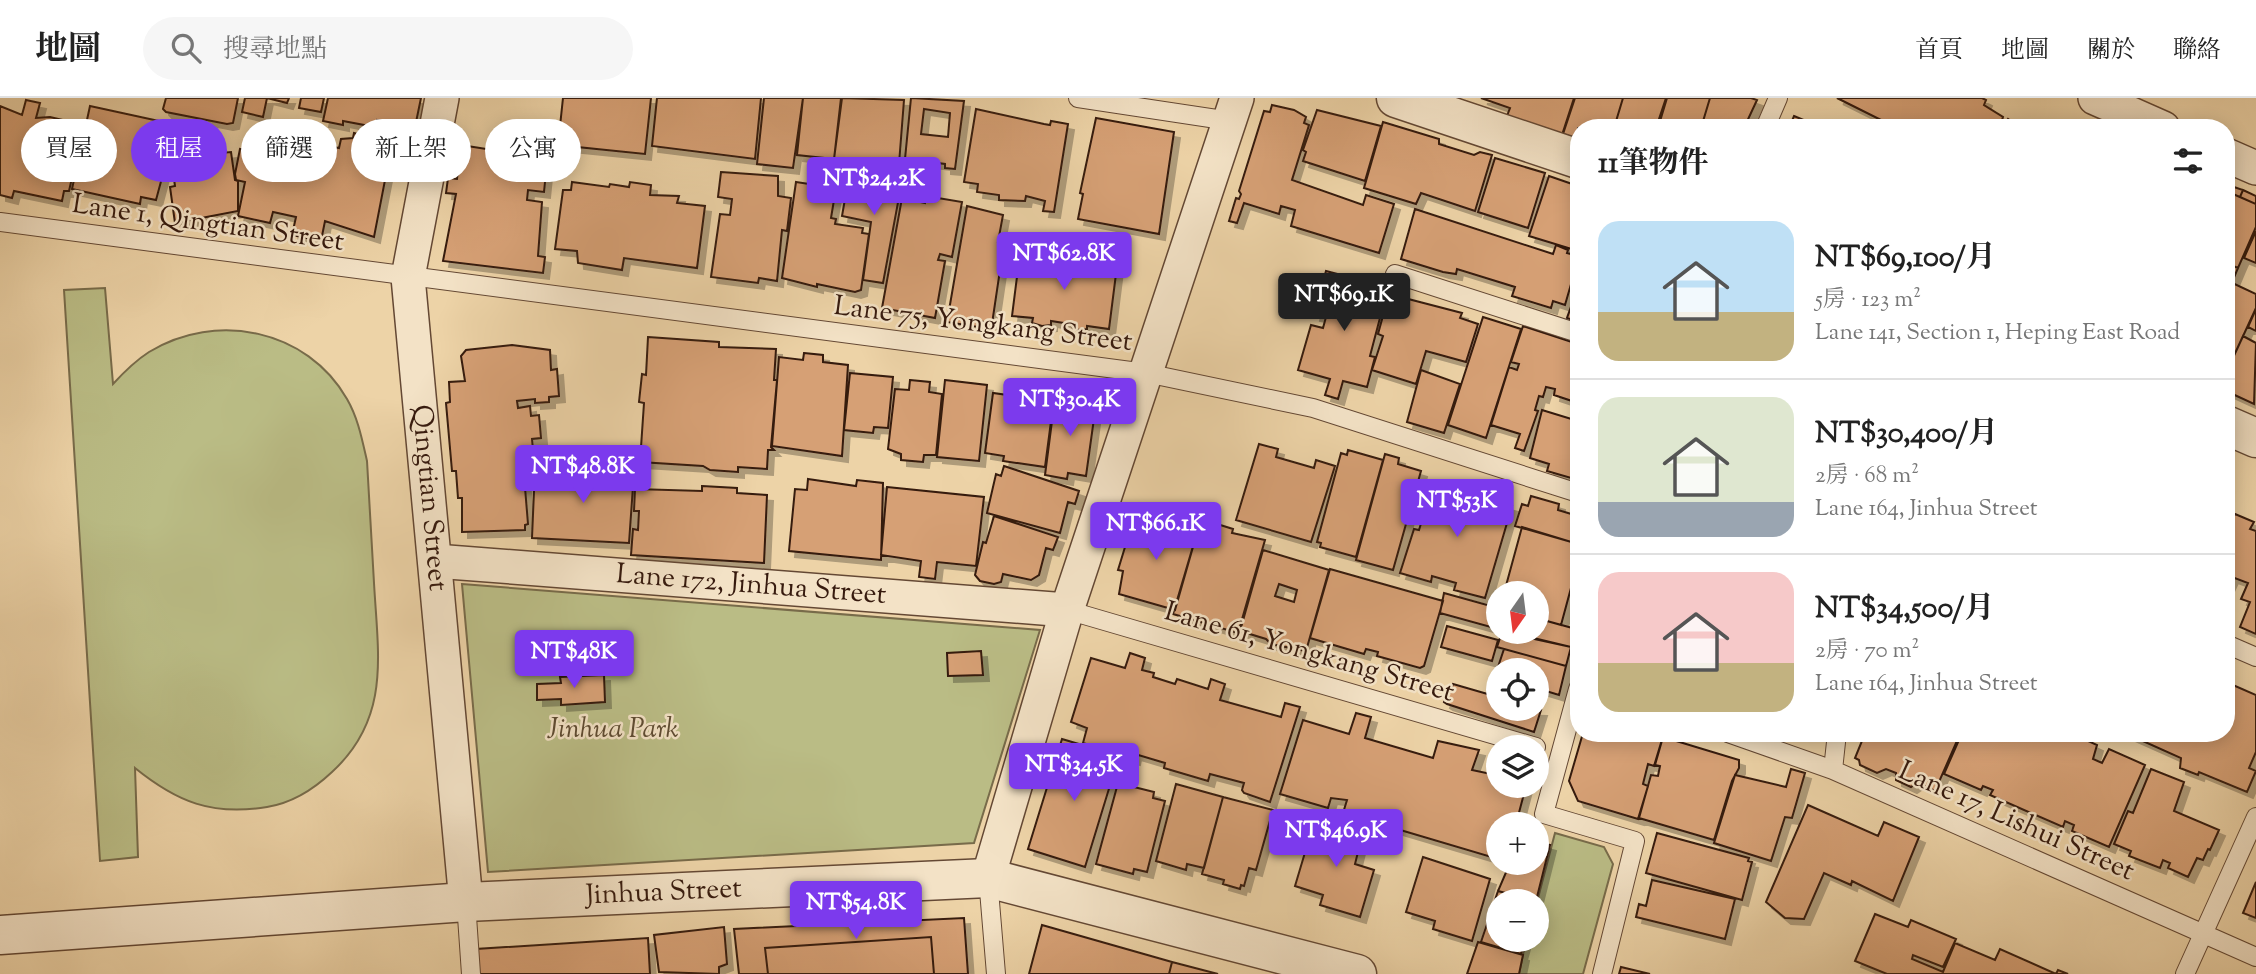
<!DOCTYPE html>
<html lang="zh-TW">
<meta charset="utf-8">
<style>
body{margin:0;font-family:"Sorts Mill Goudy","Noto Serif TC",serif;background:#f6f6f6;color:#222;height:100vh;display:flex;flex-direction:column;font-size:26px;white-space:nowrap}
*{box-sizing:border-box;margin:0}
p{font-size:23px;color:#767676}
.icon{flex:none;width:38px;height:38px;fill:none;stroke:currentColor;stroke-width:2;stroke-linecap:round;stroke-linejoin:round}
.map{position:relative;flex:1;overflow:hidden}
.drawer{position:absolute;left:1570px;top:21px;width:665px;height:623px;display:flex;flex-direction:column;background:#fff;border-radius:28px;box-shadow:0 4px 18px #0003}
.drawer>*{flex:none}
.guide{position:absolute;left:21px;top:21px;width:665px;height:63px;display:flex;gap:14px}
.needle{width:46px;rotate:194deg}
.tools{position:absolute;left:1486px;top:483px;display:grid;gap:14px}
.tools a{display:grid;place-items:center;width:63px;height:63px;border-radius:50%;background:#fff;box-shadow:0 4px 18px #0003;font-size:35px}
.price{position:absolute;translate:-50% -60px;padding:0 16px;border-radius:7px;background:#7c3aed;color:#fff;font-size:23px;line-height:46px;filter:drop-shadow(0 2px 4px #0008)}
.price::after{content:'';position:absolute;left:50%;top:42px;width:21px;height:16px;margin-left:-10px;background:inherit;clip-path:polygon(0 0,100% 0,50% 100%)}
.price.active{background:#222;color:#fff}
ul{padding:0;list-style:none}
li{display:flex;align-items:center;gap:21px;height:175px;padding:0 28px}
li+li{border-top:2px solid #e0e0e0}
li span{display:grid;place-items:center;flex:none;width:196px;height:140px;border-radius:21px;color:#555}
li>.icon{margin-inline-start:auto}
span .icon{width:84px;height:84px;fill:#fffc;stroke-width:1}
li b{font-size:30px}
h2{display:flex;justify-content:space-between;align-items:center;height:84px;padding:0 28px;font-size:30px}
.pill{padding:0 24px;border-radius:32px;background:#fff;box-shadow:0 4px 18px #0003;font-size:24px;line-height:63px}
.pill.active{background:#7c3aed;color:#fff}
header{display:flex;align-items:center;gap:42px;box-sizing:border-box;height:98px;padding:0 35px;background:#fff;border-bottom:2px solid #e0e0e0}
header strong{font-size:33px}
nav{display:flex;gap:38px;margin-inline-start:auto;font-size:24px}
.search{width:490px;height:63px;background:#f6f6f6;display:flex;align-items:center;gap:18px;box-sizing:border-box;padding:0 24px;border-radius:38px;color:#767676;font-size:26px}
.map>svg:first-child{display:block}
</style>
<header>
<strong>地圖</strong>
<div class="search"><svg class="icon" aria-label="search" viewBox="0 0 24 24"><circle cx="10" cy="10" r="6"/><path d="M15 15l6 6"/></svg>搜尋地點</div>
<nav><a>首頁</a><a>地圖</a><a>關於</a><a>聯絡</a></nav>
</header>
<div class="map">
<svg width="2256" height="876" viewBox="0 0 2256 876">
<defs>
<filter id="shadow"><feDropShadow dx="6" dy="6" stdDeviation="0" flood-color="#0004"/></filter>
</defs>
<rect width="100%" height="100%" fill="#edd3a7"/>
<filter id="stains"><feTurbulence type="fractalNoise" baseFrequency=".00286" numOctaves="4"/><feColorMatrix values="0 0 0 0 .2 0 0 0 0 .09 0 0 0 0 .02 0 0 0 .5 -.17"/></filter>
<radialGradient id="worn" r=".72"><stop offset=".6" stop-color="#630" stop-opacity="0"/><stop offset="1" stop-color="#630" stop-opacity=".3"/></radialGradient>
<path fill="#babc85" stroke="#786b4a" stroke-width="2" d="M105 190 113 286C124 274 135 263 149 254 216 213 307 231 347 301 358 320 362 341 367 363 369 404 372 444 374 485 378 557 391 620 332 674 314 691 292 705 267 709 212 718 177 704 135 670L138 759 100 763 64 192Z
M462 486 1040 532 974 745 488 774Z
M1555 735 1604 749 1613 766 1583 876H1519L1526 842H1536L1537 804Z"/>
<path fill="#d6a075" stroke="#361a0e" stroke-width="2" fill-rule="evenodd" filter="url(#shadow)" d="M166 0H238L233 25 227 26 166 14 163 11Z
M245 0H289L287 5 267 0 263 19 242 14Z
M301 0H324L321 14 299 10Z
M328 0H421L415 29 377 22 375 29 343 23V27L323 23Z
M563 0H651L645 56 558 47Z
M657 0H761L755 61 652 48Z
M764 0H803L793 70 757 66Z
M803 0H841L834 61 797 57Z
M842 0 904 2 899 66 873 63 872 67 834 61Z
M911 0 964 3 955 71 945 70V66L905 61ZM924 11 950 15 948 39 921 36Z
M1481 0H1574L1562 37 1507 18 1510 10Z
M1575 0H1623L1614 30H1578V41L1563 36Z
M1623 0H1666L1656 30H1614Z
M1667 0H1710L1701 30H1658Z
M1710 0H1751L1757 2 1744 30H1701Z
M1837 0H1982L1986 2 1984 7 2003 19 2002 22 2006 24 2008 21 2019 29 1897 30Z
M26 2 40 5 36 20 50 19 84 27 69 93H64L62 103 14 93 12 100 0 97V8L22 17Z
M1272 7 1294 12 1306 19 1304 25 1309 27 1292 82 1363 107 1366 97 1394 106 1379 155 1291 128 1295 112 1281 108 1279 116 1244 105 1237 125 1229 123 1236 100 1239 101 1241 96 1239 93 1264 13 1270 14Z
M90 8 159 23 148 72 163 76 156 102 141 99 140 106 72 91Z
M976 11 1044 26 1050 27 1051 23 1068 26 1054 114 1043 113 1045 103 1026 98 1025 103 999 102V97L977 94 978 86 964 84Z
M1317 12 1381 28 1365 83 1303 63 1306 54 1303 52Z
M1794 18 1813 26 1815 23 1830 30H1789Z
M1096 20 1174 34 1159 136 1078 121 1083 96 1080 95Z
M1383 24 1439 41V46L1474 57 1480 54 1492 57 1475 113 1421 95 1416 106 1364 90Z
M354 35 392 46 374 139 325 123 321 143 292 137 296 119 273 114 270 125 238 118 245 84 236 82 235 76 240 51 279 58 282 44 304 48 306 44 339 50 341 41 353 40Z
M183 47 189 51 210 48V56L231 54 235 82 238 83V113L175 125 170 89 175 88 173 74 169 75 167 62 162 63 160 51Z
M461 47 525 57 524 61 547 64 544 94 528 92 527 102 542 104 538 158 545 159 543 175 443 163 456 96 446 95 448 80 457 81Z
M1495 60 1545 75 1528 130 1478 114Z
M721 74 778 78V98L791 100 787 133 782 132 777 183 759 180 758 185 711 179 720 116 730 117 732 101 718 99Z
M855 74 902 83 883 185 863 182 871 124 842 118 849 78 854 79Z
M1549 78 1578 88V153L1529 138Z
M572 84 609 89 610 86 629 89 630 84 651 87 650 97 679 98 677 105 705 108 697 170 624 160 622 172 578 165 577 153 555 151 563 92H571Z
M796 84 836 90 831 120 836 121 835 126 863 130 862 135 869 136 861 192 855 194 817 186V189L782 180Z
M2231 88 2243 92 2240 99 2233 96 2226 113V98Z
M2243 92 2256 98V106L2240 99Z
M2233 96 2256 106V129L2238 170 2226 165V113Z
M926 98 962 104 952 159 940 156 938 162 945 163 935 220 882 210 902 100 925 105Z
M967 108 1003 117 998 144 1004 145 992 226 980 223 978 229 947 224Z
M1415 111 1553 156 1556 147 1568 152 1567 155 1578 158V162L1565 207 1553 203 1551 210 1512 198 1515 189 1457 171 1456 176 1443 174 1401 161Z
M2256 133V165L2244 160Z
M1020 155 1117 168 1109 231 1087 228V231L1075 232 1070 226 1051 223V227L1042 228 1032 225 1033 220 1012 218Z
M2226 165 2238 170 2233 182 2226 179Z
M1326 173 1364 183 1362 187 1385 193 1386 197 1370 258 1375 259 1367 289 1343 283 1338 301 1325 297 1330 281 1298 272 1311 227 1323 230 1326 219 1314 217Z
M2226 182 2256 196V210L2226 275Z
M1578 189V224L1567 220Z
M1389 196 1462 215 1460 220 1478 226 1466 264 1426 253 1416 286 1372 272 1383 238 1378 236Z
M2256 211V233L2248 229Z
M1483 219 1521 231 1486 340 1448 327Z
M1523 228 1578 246V305L1554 297 1555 291 1546 289 1543 299 1539 298 1535 312 1538 313 1524 353 1515 350 1520 336 1491 327 1509 269 1517 272 1519 266 1511 264Z
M2243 238 2256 245 2254 306 2226 293V275Z
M648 239 719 244V249L776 251 774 282H777L771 349 774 352H768L767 371 738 369V374L710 372 703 368 640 364 644 305 639 304 642 276 646 277Z
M512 247 550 252 551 272 557 271 559 298 549 299V304L535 305V301L517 303 518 310 530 308 531 318 539 317 541 340 532 341 533 352 522 353 528 426 525 427V432L462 434V400H458L456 373H452L446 305 450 304 449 284 465 283 461 258 466 252Z
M804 255 823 257V264L848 267 842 358 772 348 779 259 803 262Z
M1421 272 1460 286 1444 335 1407 324Z
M850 275 893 279 888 330 874 329 873 335 844 332Z
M910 282 930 284 929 294 942 296 936 357H924L923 364 901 362V356L888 351 895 291 909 292Z
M945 282 987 287 979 363 937 359Z
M1035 284 1048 285 1047 292 1055 293 1045 369 1003 363 1004 358 985 355 993 295 1035 301Z
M1055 300 1096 306 1086 378 1068 375 1067 381 1045 377Z
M1542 312 1578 323V382L1547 373 1549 366 1530 360Z
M1259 346 1278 351 1276 359 1314 370 1316 362 1335 368 1311 444 1236 422Z
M1348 352 1383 362 1356 459 1320 449 1321 445 1317 444 1341 355 1347 357Z
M1385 356 1399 360 1398 366 1421 373 1393 472 1356 462Z
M1004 368 1079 393 1075 406 1068 404 1060 435 987 415 996 376 1001 378Z
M535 369 634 374 629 445 532 440Z
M808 381 856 388 857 382 883 385 881 462 789 453 795 391 807 392Z
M1464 385 1480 388 1477 399 1512 408 1485 500 1454 492 1456 485 1432 478 1431 484 1400 475 1414 431 1419 432 1423 419 1416 417 1424 388 1460 398Z
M702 388 737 390V395L767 397 764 465 631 457 633 431 638 432 639 413H634L635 391 702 393Z
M887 389 984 399 976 468 937 464 935 481 919 479 921 463 881 457Z
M1531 398 1559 406 1558 412 1578 418V446L1515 428 1522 406 1528 408Z
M2235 416 2254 424 2250 431 2256 433V536L2240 529 2250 504 2241 501 2248 485 2232 479 2226 492V418L2231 423Z
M1140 417 1197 435 1175 512 1119 496 1123 473 1118 472 1129 436 1134 438Z
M994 418 1058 439 1053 452 1046 450 1039 477 1031 482 1003 476 1001 484 994 486 980 483 975 477 983 444 986 445Z
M1201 421 1233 431 1232 435 1265 442 1238 535 1173 516Z
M1522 429 1578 446V464L1561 527 1536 520V495H1504Z
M1263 452 1329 472 1306 553 1271 546 1266 541 1240 533ZM1279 486 1297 492 1294 504 1275 498Z
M1330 471 1443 503 1424 568 1420 570 1377 558 1378 554 1366 551 1364 556 1310 540Z
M1444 495 1498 510V531L1440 515Z
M1536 520 1576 531 1571 549 1508 534H1536Z
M1447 528 1498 542 1492 563 1441 549Z
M1502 534 1571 549 1566 568 1497 549Z
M1504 551 1566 568 1559 597 1536 590V572H1498V579L1495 578Z
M981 553 983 577 948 578 947 555Z
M1130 555 1145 560 1142 572 1154 575 1153 579 1175 586 1177 581 1208 591 1211 581 1225 586 1220 602 1281 619 1285 605 1300 609 1270 704 1244 695 1242 692 1244 685 1210 676 1208 683 1164 670 1165 665 1135 656 1134 661 1083 645 1087 630 1071 624 1091 560 1125 570Z
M604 577 605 604 561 607V601L537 602V586L561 585 560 579Z
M2226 584 2256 597V654L2249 670 2256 673 2247 694 2199 674 2198 677 2180 670 2181 660 2125 635H2226Z
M1453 586 1498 599V611L1541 612 1534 634 1447 606 1444 604 1448 593 1450 594Z
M1356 615 1371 619 1365 640 1433 660 1438 643 1479 652 1472 672 1496 677 1498 688H1526L1516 726H1498V761L1343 715 1347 702 1331 700 1328 710 1280 696 1303 622 1349 636Z
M1583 635H1664L1654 668 1648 666 1643 686 1648 688 1638 721 1578 703 1569 683Z
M1858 635H1959L1960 636 1935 693 1917 685 1911 689 1896 682V675L1886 671 1877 675 1860 667 1859 662 1855 660 1864 638Z
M1962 635H2071L2097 647 2093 661 2102 665 2109 651 2145 667 2109 749 2072 733 2074 727 2065 723 2063 729 1990 697 1993 692 1983 688 1981 692 1944 676Z
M1663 639 1739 662V670L1732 683 1714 742 1639 720 1651 677 1658 678 1660 668 1655 667Z
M1062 641 1119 658 1085 769 1028 751Z
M1791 671 1805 675 1792 720 1785 719 1771 763 1714 745 1735 677 1786 689Z
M2151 671 2184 684 2174 713 2219 732 2210 752 2208 751 2203 762 2197 760 2188 779 2168 770 2170 765 2163 762 2160 770 2129 758 2131 753 2114 746 2128 713 2133 715Z
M1118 685 1154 694 1153 700 1165 703 1147 774 1134 771 1133 776 1096 766Z
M1176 686 1223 699 1204 770 1187 766 1186 772 1156 763Z
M1223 699 1273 712 1256 772 1249 770 1244 788 1241 787 1240 791 1223 786 1224 782 1202 776Z
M1808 707 1878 738 1884 724 1919 739 1893 803 1852 783 1851 787 1824 775 1804 821 1785 820 1766 804Z
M1338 722 1364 730 1355 766 1374 772 1360 819 1320 807 1323 797 1295 788 1312 731 1333 738Z
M1657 735 1749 760 1748 763 1752 764 1742 802 1646 775Z
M1536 743 1550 747 1536 803 1498 793 1510 765H1536Z
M1423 759 1490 781 1472 843 1433 831 1435 823 1406 814Z
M1652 782 1735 801 1725 841 1636 819 1639 806 1646 808Z
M2256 784V820L2243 815Z
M1498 793 1534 803H1498V842H1525L1521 856 1481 844Z
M1875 816 1908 829 1911 822 1956 841 1943 869 1913 857 1912 861 1943 874 1955 845 1995 862 2000 851 2056 876 2058 872 2068 876H1887L1855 863Z
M964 820 968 876H934L931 839 765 850 768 876H739L734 831Z
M1042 827 1172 864 1169 876H1029Z
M724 829 727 866 719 869V876L659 874 654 837Z
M931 839 934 876H768L765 850Z
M648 840 650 876H479L476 851Z
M1478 844 1523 857 1519 876H1467Z
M1172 864 1218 876H1169Z
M1621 869 1650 876H1619Z"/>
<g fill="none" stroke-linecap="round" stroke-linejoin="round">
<g stroke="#644834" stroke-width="20">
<path id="service" d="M1078 0 1230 23
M1765 30 1778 0
M0 124 1146 275 1313 310 1578 395
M1395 176 1578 235
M1067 512 1536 649
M2226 546 2256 559
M1578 591 1544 716 1635 743 1602 876
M1728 635 1833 672 2256 859
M1833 672 1837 635
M988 780 996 876
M466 804 471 876
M2185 876 2256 719"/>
</g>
<g stroke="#644834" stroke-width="36">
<g id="minor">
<path id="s1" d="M442 0 408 179 466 804"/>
<path d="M2095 0 2163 30"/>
<path d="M2226 57 2256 70"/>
<path id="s2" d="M435 463 1067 512"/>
<path d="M988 780 1067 512 1237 0"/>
</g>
</g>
<g stroke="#644834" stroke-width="41">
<g id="tertiary">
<path d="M1396 0 1578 61"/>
<path d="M2226 327 2256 340"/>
<path id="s3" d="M0 837 466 804 988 780 1357 876"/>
</g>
</g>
<use href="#service" stroke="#f3e2c6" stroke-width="18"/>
<use href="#minor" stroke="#f3e2c6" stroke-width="33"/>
<use href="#tertiary" stroke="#f3e2c6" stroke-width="38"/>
</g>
<g text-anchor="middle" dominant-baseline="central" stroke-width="5" stroke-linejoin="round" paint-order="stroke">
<g font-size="28" fill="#361a0e" stroke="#f3e2c6">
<text transform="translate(208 126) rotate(8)">Lane 1, Qingtian Street</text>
<text transform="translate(983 227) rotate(7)">Lane 75, Yongkang Street</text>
<text stroke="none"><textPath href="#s1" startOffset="404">Qingtian Street</textPath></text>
<text stroke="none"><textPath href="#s2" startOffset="317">Lane 172, Jinhua Street</textPath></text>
<text transform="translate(1309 555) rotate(16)">Lane 61, Yongkang Street</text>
<text transform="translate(2016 724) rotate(24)">Lane 17, Lishui Street</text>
<text stroke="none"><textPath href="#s3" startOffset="665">Jinhua Street</textPath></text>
</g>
<g font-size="28" font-style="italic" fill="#5e4b32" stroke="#f3e2c6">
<text x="613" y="632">Jinhua Park</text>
</g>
</g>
<rect width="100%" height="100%" filter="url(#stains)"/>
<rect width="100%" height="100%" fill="url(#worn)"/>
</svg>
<div class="tools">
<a><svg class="needle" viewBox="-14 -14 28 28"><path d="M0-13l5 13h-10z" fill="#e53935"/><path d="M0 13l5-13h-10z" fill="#767676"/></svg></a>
<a><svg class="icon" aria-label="locate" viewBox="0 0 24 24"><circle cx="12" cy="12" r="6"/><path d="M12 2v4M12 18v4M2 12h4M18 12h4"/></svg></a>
<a><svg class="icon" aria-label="layers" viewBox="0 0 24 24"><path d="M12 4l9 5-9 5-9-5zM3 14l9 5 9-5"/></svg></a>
<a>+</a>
<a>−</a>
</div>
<b class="price" style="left:874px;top:119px">NT$24.2K</b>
<b class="price" style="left:1064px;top:194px">NT$62.8K</b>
<b class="price active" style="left:1344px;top:235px">NT$69.1K</b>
<b class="price" style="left:1070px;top:340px">NT$30.4K</b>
<b class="price" style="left:583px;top:407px">NT$48.8K</b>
<b class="price" style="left:1457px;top:441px">NT$53K</b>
<b class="price" style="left:1156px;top:464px">NT$66.1K</b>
<b class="price" style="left:574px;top:592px">NT$48K</b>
<b class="price" style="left:1074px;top:705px">NT$34.5K</b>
<b class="price" style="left:1336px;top:771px">NT$46.9K</b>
<b class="price" style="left:856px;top:843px">NT$54.8K</b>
<div class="guide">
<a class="pill">買屋</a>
<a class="pill active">租屋</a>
<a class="pill">篩選</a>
<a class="pill">新上架</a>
<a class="pill">公寓</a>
</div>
<section class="drawer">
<h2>11筆物件<svg class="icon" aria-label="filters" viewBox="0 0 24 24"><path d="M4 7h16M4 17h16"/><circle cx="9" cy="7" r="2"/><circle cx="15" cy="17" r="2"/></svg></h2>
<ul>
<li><span style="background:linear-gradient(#bfe0f5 65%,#c2b280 0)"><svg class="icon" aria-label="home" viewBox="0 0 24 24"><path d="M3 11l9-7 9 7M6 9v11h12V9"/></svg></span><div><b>NT$69,100/月</b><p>5房 · 123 m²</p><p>Lane 141, Section 1, Heping East Road</p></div></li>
<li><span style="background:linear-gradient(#dfe7d0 75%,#9aa5b1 0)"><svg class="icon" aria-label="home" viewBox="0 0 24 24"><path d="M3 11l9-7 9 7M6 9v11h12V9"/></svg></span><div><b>NT$30,400/月</b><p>2房 · 68 m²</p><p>Lane 164, Jinhua Street</p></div></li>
<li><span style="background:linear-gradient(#f6c9c9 65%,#c2b280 0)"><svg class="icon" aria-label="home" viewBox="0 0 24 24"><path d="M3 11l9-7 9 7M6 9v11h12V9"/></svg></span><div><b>NT$34,500/月</b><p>2房 · 70 m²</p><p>Lane 164, Jinhua Street</p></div></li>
</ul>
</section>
</div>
